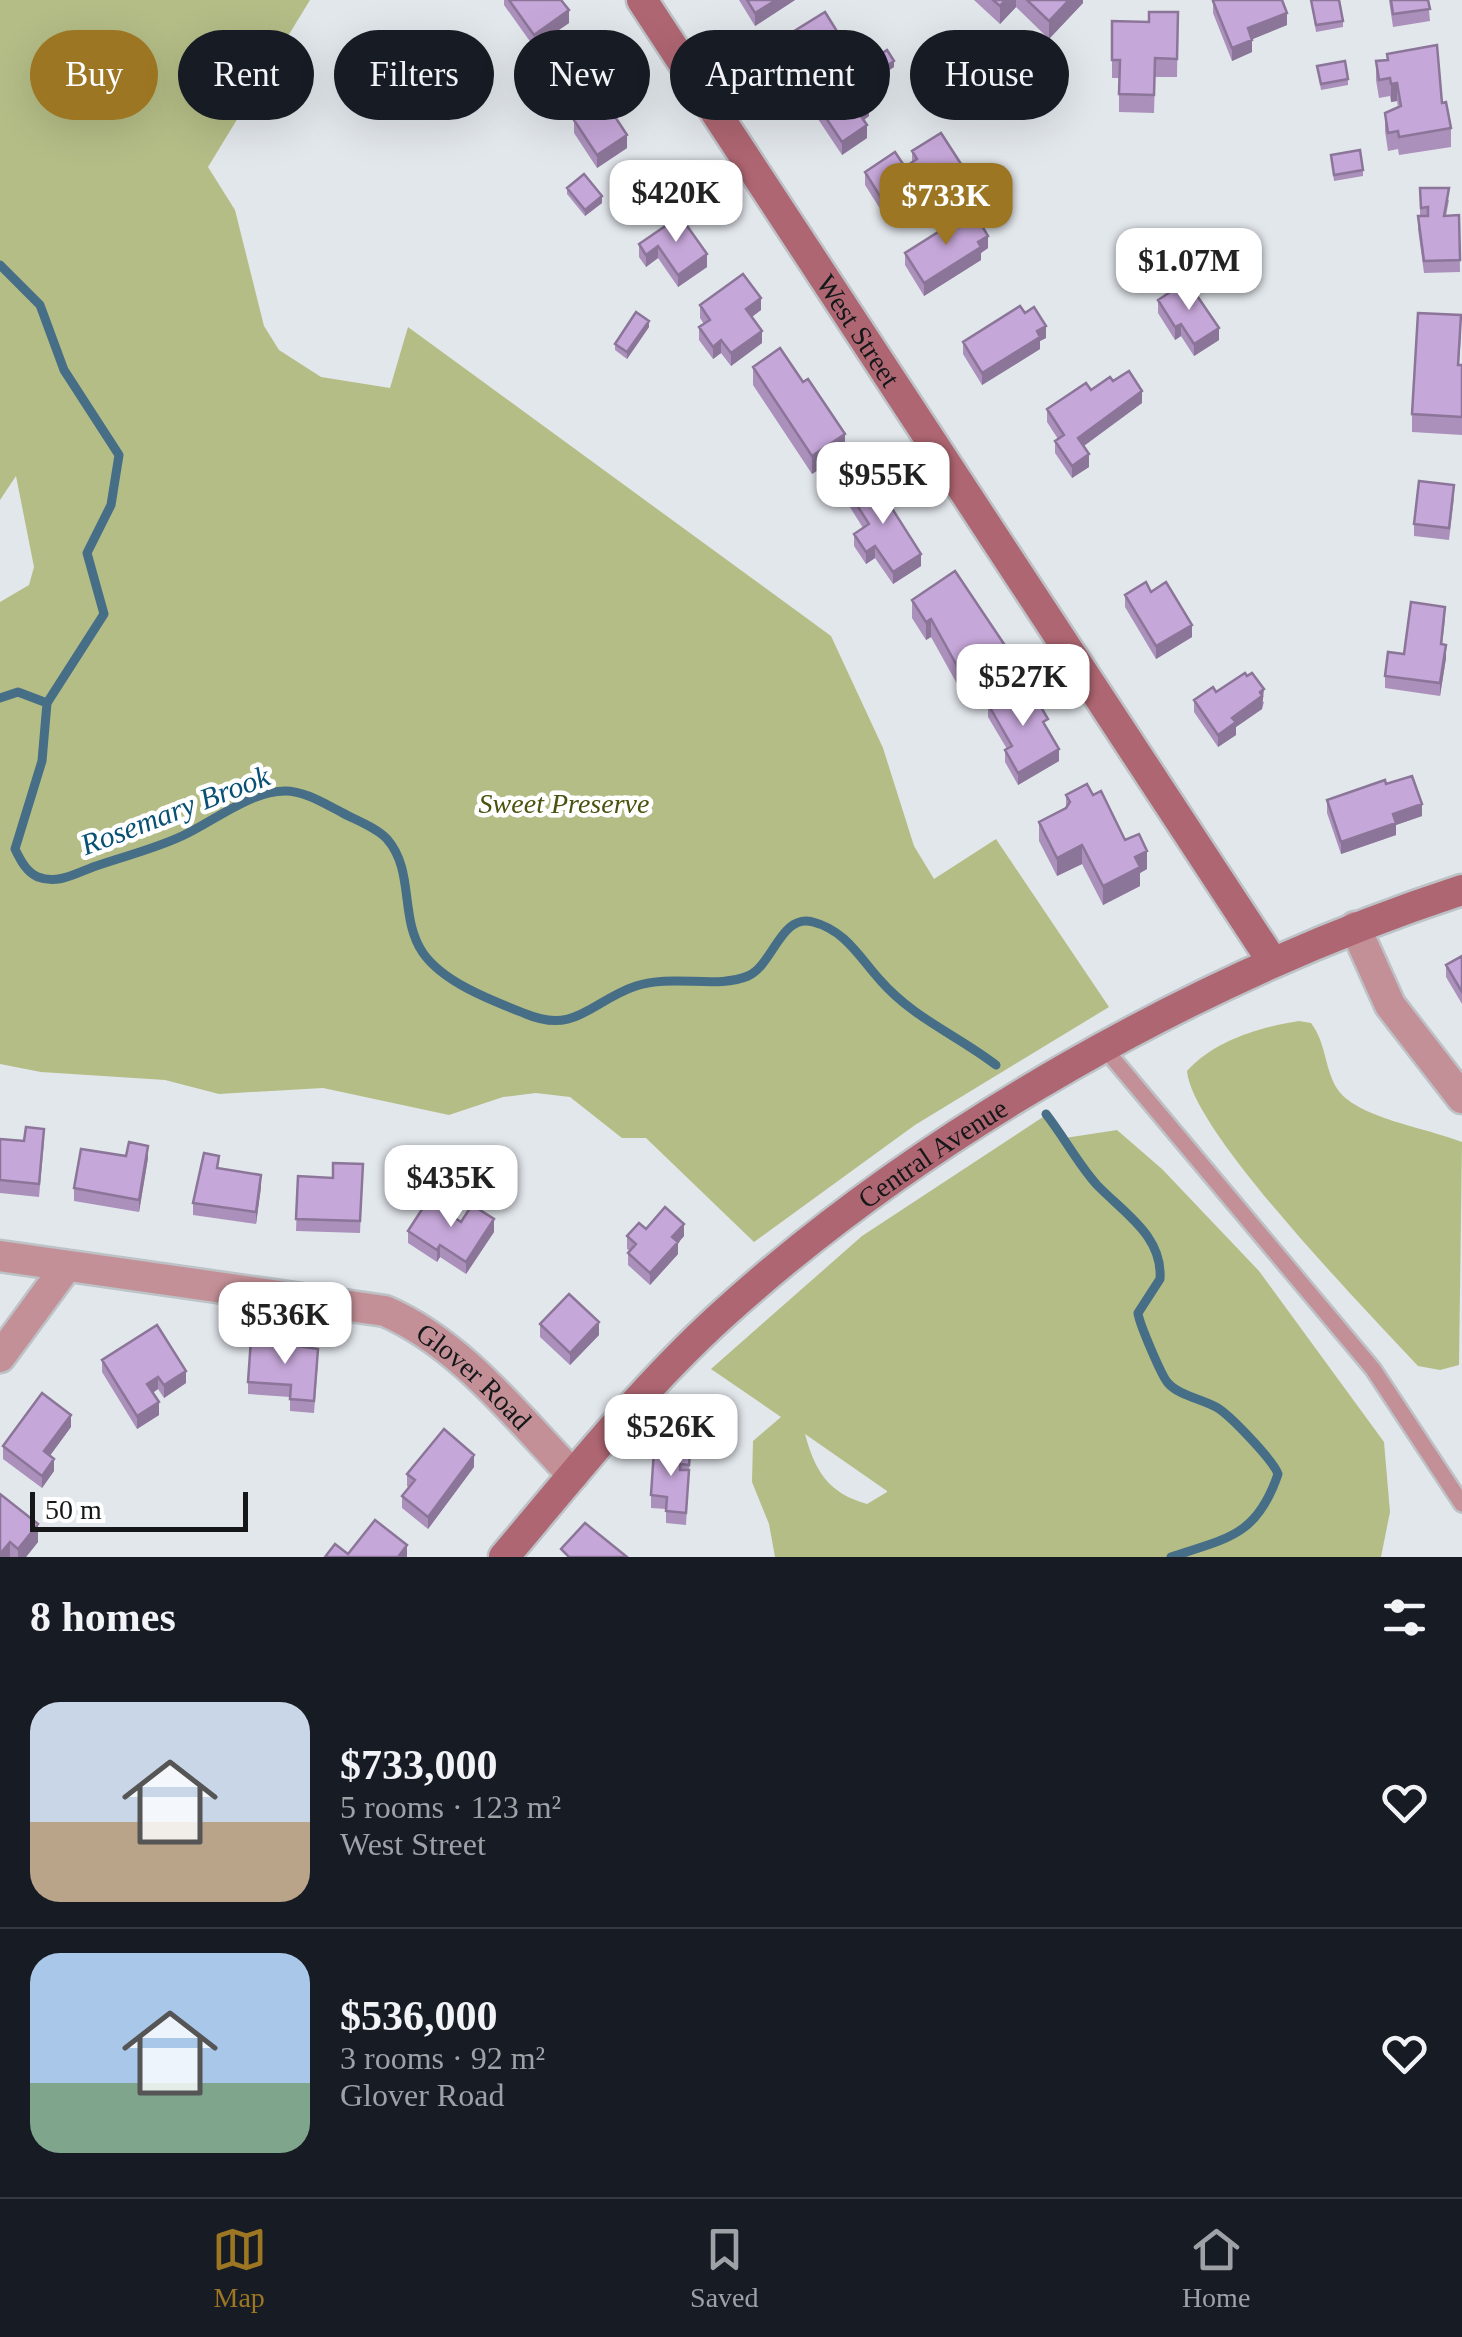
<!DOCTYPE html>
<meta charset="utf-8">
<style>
body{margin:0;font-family:"Times New Roman",serif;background:#242831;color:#f1f3f6;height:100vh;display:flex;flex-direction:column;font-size:38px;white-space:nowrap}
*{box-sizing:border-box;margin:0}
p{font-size:32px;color:#9ea1a6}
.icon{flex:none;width:55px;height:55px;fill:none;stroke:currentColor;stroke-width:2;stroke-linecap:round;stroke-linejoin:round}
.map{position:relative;height:1557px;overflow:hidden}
.side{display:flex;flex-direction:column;background:#171b24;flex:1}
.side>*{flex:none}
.hud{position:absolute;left:30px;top:30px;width:1402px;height:90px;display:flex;gap:20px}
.scale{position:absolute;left:30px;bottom:25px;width:218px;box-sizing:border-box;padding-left:10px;border:5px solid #151719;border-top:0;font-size:28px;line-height:35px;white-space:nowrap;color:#151719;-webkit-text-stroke:8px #fff;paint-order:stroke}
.price{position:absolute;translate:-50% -85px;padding:0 22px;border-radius:20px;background:#fff;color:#222;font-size:32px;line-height:65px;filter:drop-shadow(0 2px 5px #0008)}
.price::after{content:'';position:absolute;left:50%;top:60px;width:30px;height:22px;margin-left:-15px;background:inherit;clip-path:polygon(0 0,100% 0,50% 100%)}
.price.selected{background:#9c7622;color:#fff}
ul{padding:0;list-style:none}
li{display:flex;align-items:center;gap:30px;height:250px;padding:0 30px}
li+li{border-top:2px solid #363941}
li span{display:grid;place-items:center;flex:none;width:280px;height:200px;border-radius:30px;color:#555}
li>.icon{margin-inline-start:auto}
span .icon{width:120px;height:120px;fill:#fffc;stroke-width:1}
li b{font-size:42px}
h2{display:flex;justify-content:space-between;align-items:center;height:120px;padding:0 30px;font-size:42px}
.chip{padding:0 35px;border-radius:45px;background:#171b24;box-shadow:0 10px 40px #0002;font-size:35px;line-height:90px}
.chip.selected{background:#9c7622;color:#fff}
.menu{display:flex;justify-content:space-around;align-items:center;height:140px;border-top:2px solid #363941;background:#171b24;font-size:28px;color:#9ea1a6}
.menu a{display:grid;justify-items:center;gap:5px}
.menu .selected{color:#9c7622}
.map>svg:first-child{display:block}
</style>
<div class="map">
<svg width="1462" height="1557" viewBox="0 0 1462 1557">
<rect width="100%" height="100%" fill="#e2e7ec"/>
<path fill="#b4bd86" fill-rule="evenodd" d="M0 0H310L208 167 235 210 264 326 279 350 321 377 390 388 408 327 831 636 883 748 914 846 934 879 996 839 1109 1007 915 1125 754 1242 646 1138H622L570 1097 536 1093 503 1097 449 1115 323 1088 219 1094 165 1080 41 1072 0 1064V602L29 585 34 567 16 476 0 500Z
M1299 1021 1311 1023C1326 1043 1324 1065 1336 1087 1354 1118 1428 1128 1462 1142L1459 1365 1440 1370 1418 1366C1369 1313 1192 1132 1187 1071 1214 1041 1260 1027 1299 1021Z
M1046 1115 1065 1138 1117 1130 1162 1169 1259 1271 1384 1442 1390 1512 1381 1557H775L769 1524 752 1482 753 1441 781 1417 711 1369 862 1236ZM805 1434 887 1491V1492L867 1504C828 1493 815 1471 805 1434Z"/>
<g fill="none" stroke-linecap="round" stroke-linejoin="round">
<path stroke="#476e87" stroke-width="9" d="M0 265 40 305 64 370 119 455 111 505 87 553 104 614 47 703 42 761 15 849C20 859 26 872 38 877 59 885 78 872 96 866 125 856 154 849 182 836 213 822 250 791 285 791 305 791 325 804 341 812 355 820 376 827 387 839 415 871 399 918 423 953 444 983 493 1001 526 1014 576 1035 593 1000 636 986 672 974 718 989 748 976 773 965 781 913 813 922 845 930 860 958 880 980 913 1018 957 1035 996 1065
M0 698 18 692 47 703
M1046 1114C1064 1137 1078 1164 1097 1185 1124 1213 1163 1236 1160 1279L1138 1313C1139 1323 1162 1377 1168 1383 1178 1395 1202 1399 1216 1407 1229 1414 1273 1460 1278 1474 1257 1536 1228 1538 1171 1557"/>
<g stroke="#bdc2c6" stroke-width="20">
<path id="lane" d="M1105 1049 1373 1369 1462 1504"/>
</g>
<g stroke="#bdc2c6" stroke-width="35">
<g id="street">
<path d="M1355 927 1390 1005 1462 1098"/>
<path id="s1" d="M0 1256 385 1311C461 1344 516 1416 573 1475"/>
<path d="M0 1357 66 1267"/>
</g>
</g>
<g stroke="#bdc2c6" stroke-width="35">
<g id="secondary">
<path id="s2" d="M642 0 1272 961"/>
<path id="s3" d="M504 1557C573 1475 641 1389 721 1316 922 1133 1204 974 1462 890"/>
</g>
</g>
<use href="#lane" stroke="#c49097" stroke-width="15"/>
<use href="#street" stroke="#c49097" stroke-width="30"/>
<use href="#secondary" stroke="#ae6672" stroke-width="30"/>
</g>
<path fill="#aa90bb" d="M504 0H561L569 23 534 47 504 5Z
M739 0H795L755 26Z
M974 0H1083V3L1049 39 1016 7 1000 24Z
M1311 0 1343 21V27L1316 32Z
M1389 0H1428L1430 21 1393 27Z
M1213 1 1287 25 1252 39V52L1232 61 1213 13Z
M1178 12 1177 77H1155L1154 113 1119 112V78H1112V21L1149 22Z
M775 43 845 56 830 65V73L799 93 775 55Z
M1387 54 1442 103 1451 128V147L1399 155 1398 149 1388 151 1385 131V113L1398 107 1397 101 1391 102 1390 96 1379 98 1376 80V61L1387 60Z
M864 65 894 67 871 82 864 71Z
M1317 66 1348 79V85L1321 90Z
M847 95 869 116 864 120 867 138 842 155 818 119V106Z
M574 120 627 148 597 168 574 133Z
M912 151 961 177 934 194 931 189 920 196V207L891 226 865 185V172L905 167 912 163Z
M1331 155 1363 170V176L1334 181Z
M567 188 602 203 585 216 567 194Z
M1420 188 1449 200 1446 216 1459 215 1460 272 1424 273 1418 229V216H1420Z
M680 216 707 267 678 287 658 258 646 267 639 257V244Z
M967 225 988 248 981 253V260L924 296 905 265V253Z
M1158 300 1219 340 1194 356 1181 336 1175 340 1158 313Z
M700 305 761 310 752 317 762 343 731 366 721 353 713 359 699 340V327L704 324 700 318Z
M1025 313 1046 338 1040 341V349L982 385 963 354V342Z
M649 327 627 359 615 350V344Z
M1461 334 1459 365H1462V435L1412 432V414Z
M753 367 845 452 812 474 753 385Z
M1113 381 1142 403 1084 446 1089 467 1072 478 1055 453V441L1058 439 1047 422V409Z
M848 491 921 566 893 584 875 558 866 564 854 546V534L863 528 848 504Z
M1454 498 1449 540 1414 536V524Z
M1125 595 1192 637 1156 659 1125 607Z
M912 600 1004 662 961 691 931 637 926 640 912 618Z
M1445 619 1442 645 1446 658 1440 696 1385 688V676L1404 654Z
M1216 692 1264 702 1262 709 1236 727V735L1218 747 1194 712V700Z
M988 704 1048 730 1059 761 1018 785 1005 762V750L1007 749 988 717Z
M1386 784 1422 816 1396 825V835L1341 854 1327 813V800Z
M1066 795H1093L1147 869 1140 873V886L1103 905 1082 864 1057 876 1039 841V822L1066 808Z
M1462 956V1004L1446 977V965Z
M0 1139 44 1141 39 1197 0 1193Z
M126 1156 148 1158 139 1212 74 1201V1188Z
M363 1164 360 1233 296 1231 298 1176 333 1178Z
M218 1169 261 1187 256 1224 193 1215V1203Z
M461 1222 494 1232 466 1274 440 1257 437 1262 408 1243V1231Z
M646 1229 684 1236 678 1243V1254L650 1285 628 1265V1253L630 1251 627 1249V1236Z
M540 1324 599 1335 570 1365 540 1337Z
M102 1360 186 1383 164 1398 158 1389 153 1393 159 1415 137 1429 102 1372Z
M318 1361 314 1413 290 1411V1397L248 1394V1382Z
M71 1427 49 1456 54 1471 42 1488 3 1459V1446Z
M690 1453 686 1525 666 1523V1509L651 1508V1495Z
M474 1467 428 1529 402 1508V1496L409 1488 407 1486V1474Z
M0 1494 38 1542 26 1557H0Z"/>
<path fill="#8b7598" d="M776 0H795L755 26V13Z
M1005 0H1016V7L1000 24V6Z
M1069 0H1083V3L1049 39V21Z
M569 10V23L534 47V35Z
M1287 13V25L1248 41V28Z
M1252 40V52L1232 61V48Z
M845 44V56L830 65V73L799 93V80L827 55Z
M894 61V67L871 82V76Z
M1397 83V101L1391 102V84Z
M869 104V116L858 124V112Z
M867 125V138L842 155V142Z
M627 135V148L597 168V155Z
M961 164V177L934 194V182Z
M931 176V189L920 196V207L891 226V214L914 187Z
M602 196V203L585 216V210Z
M988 236V248L981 253V260L924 296V283Z
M658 246V258L646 267V255Z
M707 254V267L678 287V275Z
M761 298V310L746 321V309Z
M649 321V327L627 359V352Z
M1181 324V336L1175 340V327Z
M1046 326V338L1040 341V349L982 385V373Z
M1219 328V340L1194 356V344Z
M762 331V343L731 366V353Z
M721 340V353L713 359V347Z
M1142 391V403L1078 450V438Z
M845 434V452L812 474V456Z
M1089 454V467L1072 478V466Z
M875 546V558L866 564V552Z
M921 554V566L893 584V572Z
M931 619V637L926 640V622Z
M1192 625V637L1156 659V646Z
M1004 644V662L961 691V673Z
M1446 645V658L1440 696V683Z
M1264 689 1262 709 1236 727V735L1218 747V735L1232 718Z
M1059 749V761L1018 785V773Z
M1422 804V816L1396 825V835L1341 854V842L1393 814Z
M1082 845V864L1057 876V858Z
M1147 851V869L1140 873V886L1103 905V886L1135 857Z
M148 1146V1158L139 1212V1200Z
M261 1175V1187L256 1224V1212Z
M494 1219V1232L466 1274V1262Z
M684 1224V1236L678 1243V1254L650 1285V1273L672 1237Z
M440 1245V1257L437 1262V1250Z
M599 1322V1335L570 1365V1353Z
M186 1371V1383L164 1398V1385Z
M158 1377V1389L147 1396V1384Z
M159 1402V1415L137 1429V1416Z
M71 1415V1427L44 1464V1451Z
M474 1455V1467L428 1529V1517Z
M54 1459V1471L42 1488V1476Z
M38 1524V1542L26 1557H18V1549Z
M10 1542V1557H0V1554Z
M407 1545V1557H398Z"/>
<path fill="#c6a7d9" stroke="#8b7598" stroke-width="2.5" d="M509 0H561L569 10 534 35Z
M747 0H776L755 13Z
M993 0H1005L1000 6Z
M1027 0H1069L1049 21Z
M1215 0H1282L1287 13 1248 28 1252 40 1232 48 1213 1Z
M1311 0H1339L1343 21 1316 25Z
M1391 0H1428L1430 9 1393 14Z
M825 12 845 44 827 55 830 61 799 80 775 43Z
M1149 12H1178L1177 59 1155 58 1154 95 1119 94 1120 60H1112V21L1149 22Z
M1437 45 1442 103 1446 102 1451 128 1399 137 1398 131 1388 133 1385 113 1401 106 1397 83 1391 84 1390 78 1379 80 1376 61 1388 60 1387 54Z
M887 50 894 61 871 76 864 65Z
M1345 61 1348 79 1321 84 1317 66Z
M859 88 869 104 858 112 867 125 842 142 818 106 844 89 847 95Z
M604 100 627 135 597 155 574 120Z
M941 133 961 164 934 182 931 176 914 187 920 195 891 214 865 172 895 152 905 167 917 159 912 151Z
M1360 150 1363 170 1334 175 1331 155Z
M584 174 602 196 585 210 567 188Z
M1420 188H1449L1444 216 1459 215 1460 260 1424 261 1418 216H1428V207L1421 208Z
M680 216 707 254 678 275 658 246 646 255 639 244Z
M962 217 967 225 978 219 988 236 978 242 981 247 924 283 905 253Z
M743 274 761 298 746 309 762 331 731 353 721 340 713 347 699 327 710 320 700 305Z
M1187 281 1219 328 1194 344 1181 324 1175 327 1158 300Z
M1020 306 1025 313 1034 307 1046 326 1037 331 1040 337 982 373 963 342Z
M636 312 649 321 627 352 615 344Z
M1418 313 1461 315 1458 365H1462V417L1412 414Z
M780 348 803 382 808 379 845 434 812 456 753 367Z
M1129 371 1142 391 1078 438 1089 454 1072 466 1055 441 1064 435 1047 409 1086 383 1091 390 1110 377 1113 381Z
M872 477 921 554 893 572 875 546 866 552 854 534 869 524 848 491Z
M1419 481 1454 485 1449 528 1414 524Z
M955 571 1004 644 961 673 931 619 926 622 912 600Z
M1146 582 1151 592 1166 582 1192 625 1156 646 1125 595Z
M1411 602 1445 607 1441 644 1446 645 1440 683 1385 676 1388 652 1404 654Z
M1245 673 1247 676 1252 673 1264 689 1260 692 1262 696 1232 718 1236 722 1218 735 1194 700 1213 687 1216 692Z
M1021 685 1033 706 1038 702 1048 719 1043 722 1059 749 1018 773 1005 750 1012 746 988 704Z
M1412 776 1422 804 1393 814 1396 823 1341 842 1327 800 1385 780 1386 784Z
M1087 784 1093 795 1101 791 1125 840 1139 834 1147 851 1135 857 1140 867 1103 886 1082 845 1057 858 1039 822 1066 808 1070 802 1066 795Z
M1462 956V992L1446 965Z
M26 1127 44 1129 39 1184 0 1180V1139L24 1141Z
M129 1142 148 1146 139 1200 74 1188 81 1149 126 1156Z
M204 1153 219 1156 217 1168 261 1175 256 1212 193 1203Z
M333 1163 363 1164 360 1221 296 1219 298 1176 333 1178Z
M428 1200 461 1222 472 1205 494 1219 466 1262 440 1245 437 1250 408 1231Z
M665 1207 684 1224 672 1237 678 1242 650 1273 628 1253 636 1244 627 1236 639 1223 646 1229Z
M569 1294 599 1322 570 1353 540 1324Z
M157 1325 186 1371 164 1385 158 1377 147 1384 159 1402 137 1416 102 1360Z
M251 1339 318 1349 314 1401 290 1399 291 1385 248 1382Z
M42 1393 71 1415 44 1451 54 1459 42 1476 3 1446Z
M444 1429 474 1455 428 1517 402 1496 415 1480 407 1474Z
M654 1450 690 1453 689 1465 680 1464V1470H689L686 1513 666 1511 667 1497 651 1495Z
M0 1494 38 1524 18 1549 10 1542 0 1554Z
M375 1520 407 1545 398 1557H325L335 1544 348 1554Z
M585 1523 627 1557H569L561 1549Z"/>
<g text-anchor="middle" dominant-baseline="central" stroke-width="9" stroke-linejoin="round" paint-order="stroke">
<g font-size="28" fill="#151719" stroke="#fff">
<text stroke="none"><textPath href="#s2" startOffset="395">West Street</textPath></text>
<text stroke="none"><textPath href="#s3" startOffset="592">Central Avenue</textPath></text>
<text stroke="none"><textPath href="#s1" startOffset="500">Glover Road</textPath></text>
</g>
<g font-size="28" font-style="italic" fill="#4b520f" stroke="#fff">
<text x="564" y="803">Sweet Preserve</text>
</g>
<g font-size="30" font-style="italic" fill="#095174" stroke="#fff">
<text transform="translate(175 810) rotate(-21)">Rosemary Brook</text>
</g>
</g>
</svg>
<div class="scale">50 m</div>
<b class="price" style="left:676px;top:245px">$420K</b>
<b class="price selected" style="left:946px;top:248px">$733K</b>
<b class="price" style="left:1189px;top:313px">$1.07M</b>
<b class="price" style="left:883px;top:527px">$955K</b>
<b class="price" style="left:1023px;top:729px">$527K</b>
<b class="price" style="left:451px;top:1230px">$435K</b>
<b class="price" style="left:285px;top:1367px">$536K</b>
<b class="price" style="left:671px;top:1479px">$526K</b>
<div class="hud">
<a class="chip selected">Buy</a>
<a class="chip">Rent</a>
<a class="chip">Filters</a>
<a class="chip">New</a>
<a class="chip">Apartment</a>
<a class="chip">House</a>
</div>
</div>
<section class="side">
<h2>8 homes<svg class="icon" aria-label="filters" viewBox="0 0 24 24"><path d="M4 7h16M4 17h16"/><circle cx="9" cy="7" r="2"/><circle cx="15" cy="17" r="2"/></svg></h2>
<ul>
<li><span style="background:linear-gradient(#c9d6e8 60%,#b9a48a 0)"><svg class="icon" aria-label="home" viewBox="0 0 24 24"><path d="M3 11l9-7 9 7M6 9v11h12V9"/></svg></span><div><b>$733,000</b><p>5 rooms · 123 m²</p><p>West Street</p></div><svg class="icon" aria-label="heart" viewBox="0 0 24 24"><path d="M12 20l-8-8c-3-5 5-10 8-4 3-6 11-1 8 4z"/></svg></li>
<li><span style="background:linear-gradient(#a9c7e8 65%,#7fa58c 0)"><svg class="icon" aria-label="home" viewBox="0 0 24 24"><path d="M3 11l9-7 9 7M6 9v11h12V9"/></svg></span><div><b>$536,000</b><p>3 rooms · 92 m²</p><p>Glover Road</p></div><svg class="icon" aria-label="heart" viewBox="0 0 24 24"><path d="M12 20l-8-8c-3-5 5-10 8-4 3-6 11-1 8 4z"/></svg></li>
</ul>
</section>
<nav class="menu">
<a class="selected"><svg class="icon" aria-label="map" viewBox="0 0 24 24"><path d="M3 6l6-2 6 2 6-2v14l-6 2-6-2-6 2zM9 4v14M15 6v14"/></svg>Map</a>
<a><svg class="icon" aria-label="saved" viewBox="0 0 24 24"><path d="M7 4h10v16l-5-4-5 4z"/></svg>Saved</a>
<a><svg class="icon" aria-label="home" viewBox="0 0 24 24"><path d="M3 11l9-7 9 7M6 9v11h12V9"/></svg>Home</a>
</nav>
